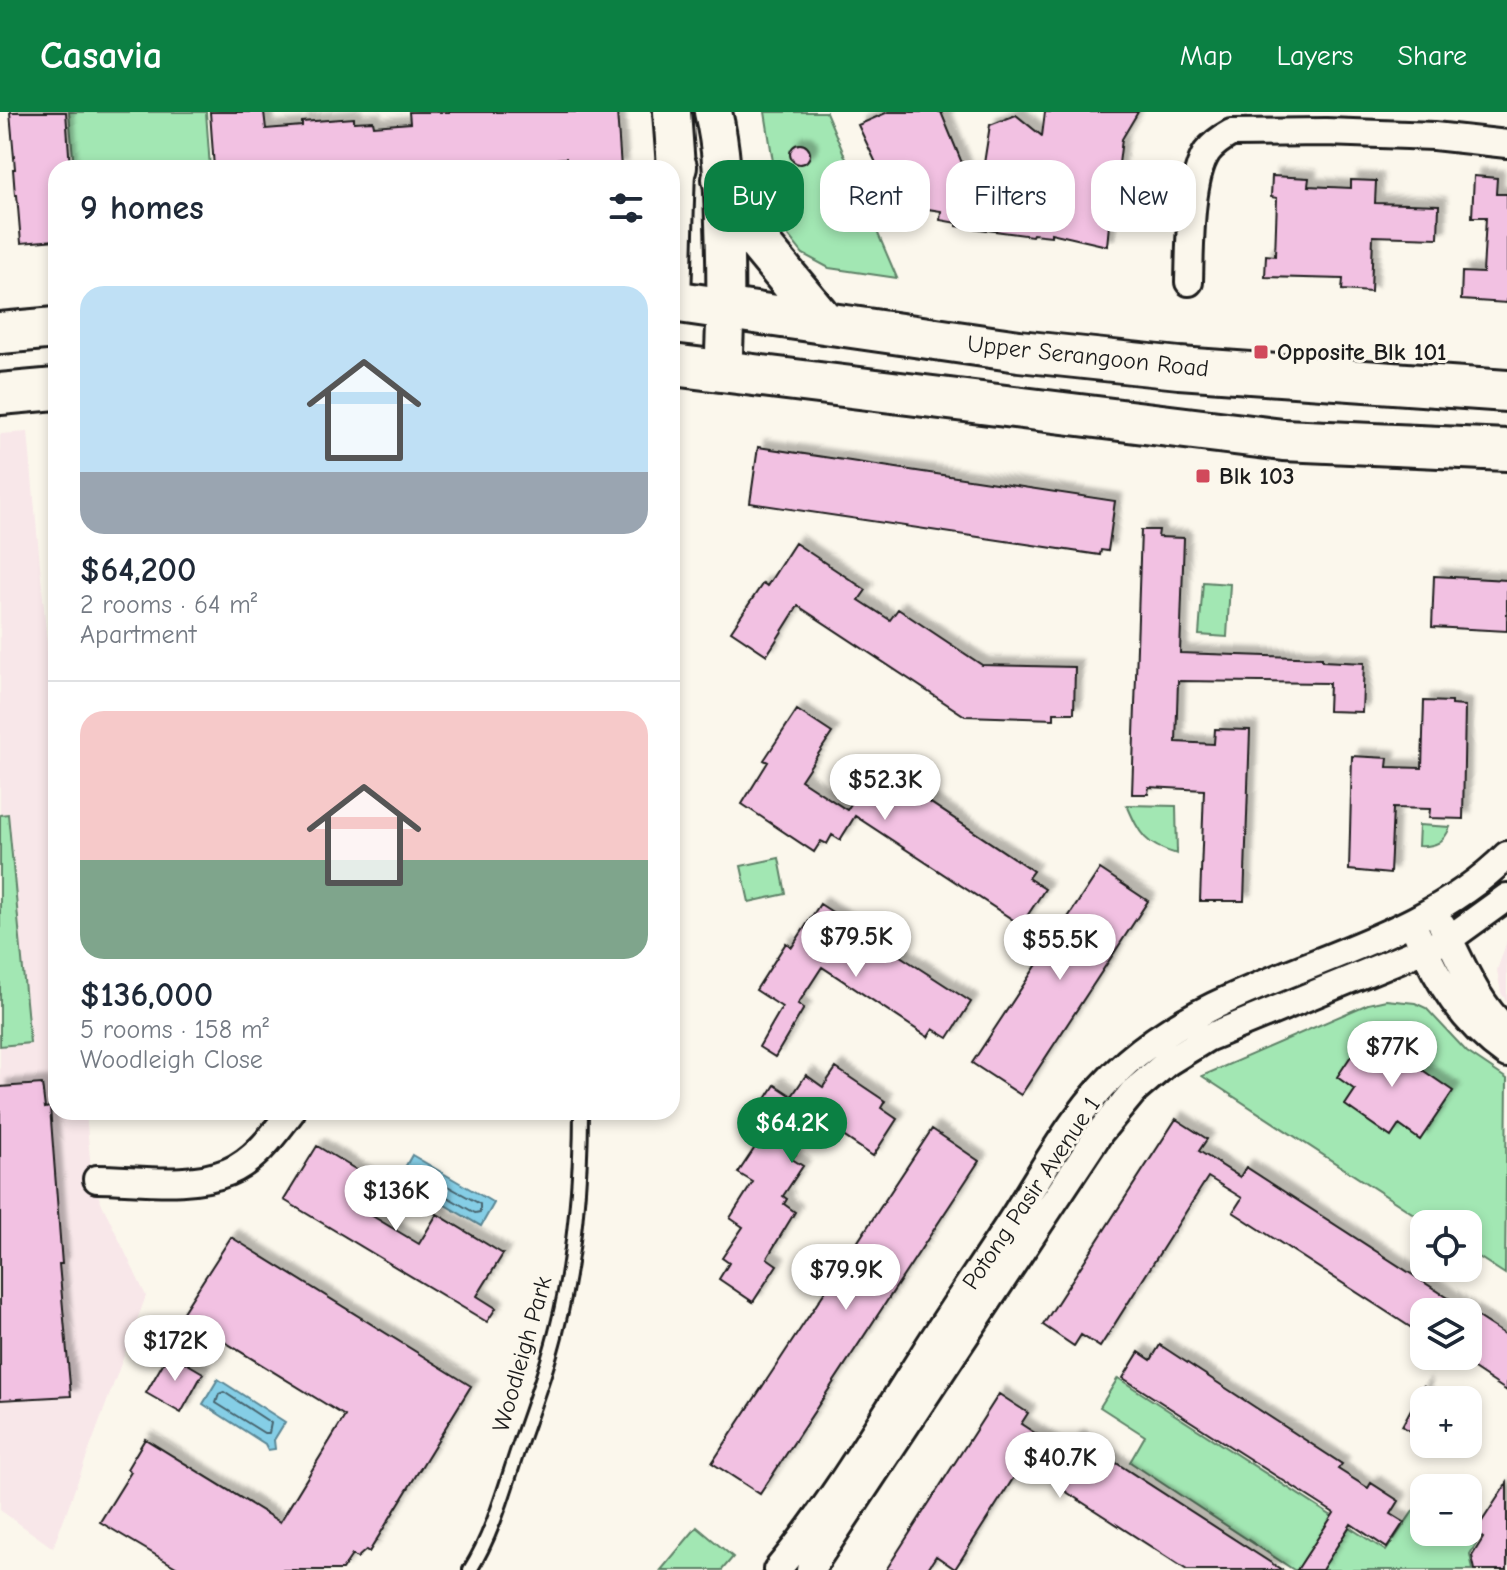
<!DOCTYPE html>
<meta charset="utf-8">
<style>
body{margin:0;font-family:"Comic Neue",sans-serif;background:#f2f2f3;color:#1f2937;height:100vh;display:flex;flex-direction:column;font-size:30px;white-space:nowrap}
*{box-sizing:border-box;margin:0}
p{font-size:26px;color:#747a83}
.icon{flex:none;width:44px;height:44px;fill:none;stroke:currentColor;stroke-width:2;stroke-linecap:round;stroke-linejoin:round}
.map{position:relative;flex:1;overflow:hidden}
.sheet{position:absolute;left:48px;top:48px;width:632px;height:960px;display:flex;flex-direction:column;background:#fff;border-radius:24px;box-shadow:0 4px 12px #0003}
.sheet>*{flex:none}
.guide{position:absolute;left:704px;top:48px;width:682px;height:72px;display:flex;gap:16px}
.buttons{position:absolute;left:1410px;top:1098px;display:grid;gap:16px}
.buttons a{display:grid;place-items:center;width:72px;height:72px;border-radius:16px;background:#fff;box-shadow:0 4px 12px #0003;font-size:40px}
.price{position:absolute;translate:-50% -68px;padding:0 18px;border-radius:28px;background:#fff;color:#222;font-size:26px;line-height:52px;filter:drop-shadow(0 2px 4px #0008)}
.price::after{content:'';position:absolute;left:50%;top:48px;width:24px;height:18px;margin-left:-12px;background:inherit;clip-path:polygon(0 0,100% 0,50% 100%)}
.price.current{background:#0b8043;color:#fff}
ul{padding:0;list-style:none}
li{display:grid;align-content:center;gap:16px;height:424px;padding:0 32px}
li+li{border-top:2px solid #e0e1e3}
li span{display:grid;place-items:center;height:248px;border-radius:24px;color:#555}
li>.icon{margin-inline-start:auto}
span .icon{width:144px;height:144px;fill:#fffc;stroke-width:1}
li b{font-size:34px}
h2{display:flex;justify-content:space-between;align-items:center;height:96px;padding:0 32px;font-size:34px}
.chip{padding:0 28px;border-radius:24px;background:#fff;box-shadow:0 4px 12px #0003;font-size:28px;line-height:72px}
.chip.current{background:#0b8043;color:#fff}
header{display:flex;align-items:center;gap:48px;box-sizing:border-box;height:112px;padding:0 40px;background:#0b8043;color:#fff}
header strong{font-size:38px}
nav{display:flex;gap:44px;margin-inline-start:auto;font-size:28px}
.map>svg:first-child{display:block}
</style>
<header>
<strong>Casavia</strong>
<nav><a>Map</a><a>Layers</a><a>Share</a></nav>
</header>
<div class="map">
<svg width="1507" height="1458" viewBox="0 0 1507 1458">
<defs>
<filter id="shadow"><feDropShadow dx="7" dy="-7" stdDeviation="2" flood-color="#0004"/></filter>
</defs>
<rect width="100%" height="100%" fill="#fbf7ec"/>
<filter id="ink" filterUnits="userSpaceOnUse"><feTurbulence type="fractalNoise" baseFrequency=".0125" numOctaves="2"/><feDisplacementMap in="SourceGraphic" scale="16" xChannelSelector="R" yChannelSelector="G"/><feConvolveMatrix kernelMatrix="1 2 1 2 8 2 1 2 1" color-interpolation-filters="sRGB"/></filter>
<g filter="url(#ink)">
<path fill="#f8e7e9" d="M28 320 56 630V1000H86L92 1071 146 1184 53 1436 0 1398V322Z
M1507 829V890L1501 881 1497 858Z"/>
<path fill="#a2e7b3" stroke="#5f8268" stroke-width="2" d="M69 0H206L210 56H74Z
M765 0H826L897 166 829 156 803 142 784 118Z
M1203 470 1230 472 1227 525 1199 523Z
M1127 693 1176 694 1177 742C1145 733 1140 723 1127 693Z
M8 702 30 931 0 934V703Z
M1419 713 1450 715C1444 731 1435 735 1418 734Z
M779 746 786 782 749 790 741 754Z
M1386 888 1415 891 1426 896 1467 940 1507 967 1505 1162 1468 1138V1112H1429L1202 964 1368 892Z
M1118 1266 1386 1439 1420 1389 1424 1392V1420H1460L1476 1432 1470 1442 1473 1458H1294L1130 1350 1145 1324 1100 1295Z
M697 1415 733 1445 722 1458H661Z"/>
<path fill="#85cee6" stroke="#5b8795" stroke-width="2" d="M412 1043 494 1091 481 1114 399 1066Z
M218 1267 285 1310 274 1328 275 1337 268 1338 265 1332 203 1292Z"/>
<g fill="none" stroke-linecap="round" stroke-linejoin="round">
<path stroke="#46636d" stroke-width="2" d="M415 1056 480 1092V1100L475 1101 413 1065 412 1061Z
M224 1280 271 1311 269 1321H264L216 1291 219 1282Z"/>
</g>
<path fill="#f2c1e2" stroke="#1c1c1c" stroke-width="2" filter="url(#shadow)" d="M10 0H66L70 56H56V128L21 131 17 83H15L13 57H15Z
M210 0H264L266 17 302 14V10L354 6V10L373 9 374 14 410 11 409 0H617L621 56H566V46L533 49V52L480 56V52L461 54V51L389 56H214Z
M888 0H941L978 90 990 13 1016 3 1042 24 1045 0H1138L1122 27 1118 60H1114L1107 134 1051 121V124L1033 122 1032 124 957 114V111L940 108 941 99 928 97 925 89 894 101 883 73 886 72 858 13Z
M790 42a10 10 0 1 1 20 0a10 10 0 1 1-20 0Z
M1272 64 1309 66 1308 74 1351 76V68L1376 69 1375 91 1439 93 1438 126 1373 124 1371 180 1342 178 1343 167 1265 165 1266 143 1275 144 1277 86 1271 85Z
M1474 64 1497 66 1496 82H1507V191L1461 188 1462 160 1483 161 1486 105H1472Z
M758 335 1115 389 1108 439 1101 438 1100 443 750 391Z
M1141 418H1159L1158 425 1184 426 1180 541 1322 546V549L1364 551 1362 600 1328 599 1329 571 1178 569 1176 630 1214 632 1215 617 1250 618 1244 789H1200L1204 678 1149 675 1148 682H1132Z
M795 431 866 478 859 488 890 508 898 497 982 553 1075 555 1074 601H1054V607L965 604 798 494 767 543 731 519 763 471 767 474Z
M1434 464 1507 468V519L1432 515Z
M1424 589 1451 590V593L1465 594 1463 707 1429 706 1430 697 1393 696 1390 762 1349 758 1352 644 1388 646 1387 655 1422 656Z
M797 598 832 621 801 668 847 698 875 654 1033 759 1028 766 1045 777 1021 813 855 704 840 728 832 723 827 732 821 729 814 740 742 692 768 650 764 648Z
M1100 757 1148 789 1021 983 972 951Z
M820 792 971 890 948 926 933 917 928 925 822 855 798 892 804 896 775 945 759 935 782 895 756 878 786 831 792 835Z
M1367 920 1453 979 1420 1028 1399 1013 1391 1025 1345 993 1355 978 1337 965Z
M836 956 885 989 881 996 897 1007 873 1044 815 1005 792 1040 796 1042 792 1047 803 1054 783 1084 787 1087 784 1092 795 1100 767 1146 777 1153 753 1190 719 1167 729 1151 722 1146 743 1115 730 1106 753 1070 738 1061 762 1025 747 1016 775 973 792 984 806 963 823 975Z
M42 972 45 996 50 995 62 1152H59L71 1284 0 1288V975Z
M1176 1007 1207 1027 1199 1039 1240 1065 1246 1055 1507 1224V1279L1468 1253V1200H1424V1224L1233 1100 1242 1086 1208 1065 1100 1235 1081 1223 1074 1234 1043 1213Z
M932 1017 979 1049 760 1382 712 1351Z
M317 1034 380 1072 364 1099 419 1132 437 1102 503 1142 477 1184 496 1196 487 1210 284 1088Z
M231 1125 471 1274 369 1440 366 1438 357 1446 352 1443 342 1458H181L100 1410 131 1360 127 1357 145 1327 280 1410 345 1304 181 1203Z
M1160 1233 1342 1352 1338 1357 1368 1376 1371 1371 1399 1389 1391 1402 1404 1410 1387 1436 1351 1412 1322 1458H1297L1334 1401 1123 1266 1139 1240 1151 1248Z
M169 1241 203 1261 181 1301 146 1281Z
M1424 1273V1328L1402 1314Z
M999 1282 1028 1301 1021 1312 1066 1341 1076 1325 1282 1458H1187L1054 1372 1058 1365 1027 1345 955 1457 936 1444 927 1458H886Z
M1507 1371V1458H1475L1472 1444 1483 1426 1475 1420Z"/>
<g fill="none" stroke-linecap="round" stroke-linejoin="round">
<g stroke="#1c1c1c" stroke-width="18">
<path id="lane" d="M470 1458C492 1423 504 1379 517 1340 532 1297 548 1255 558 1212 574 1148 581 1066 581 1000"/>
</g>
<g stroke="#1c1c1c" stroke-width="32">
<path id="street" d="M1189 170C1190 138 1189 67 1207 40 1213 32 1222 26 1231 21L1326 20 1434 24 1507 32
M1442 813C1461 849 1476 891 1507 918
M1417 822C1438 870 1463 911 1507 942
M97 1067C138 1067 189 1076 228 1060 255 1049 274 1022 291 1000
M777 1458C829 1396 876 1317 920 1248 950 1200 982 1154 1013 1106 1047 1052 1078 993 1127 950 1237 854 1403 847 1507 743
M810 1458 1100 1020 1133 980 1168 950 1207 926 1449 827 1507 785"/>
</g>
<g stroke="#1c1c1c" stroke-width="42">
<path id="secondary" d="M672 0 676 55 672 188
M713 0C722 36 723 73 724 111 726 161 726 209 723 259"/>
</g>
<g stroke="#1c1c1c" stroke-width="46">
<path id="primary" d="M672 66 676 55
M723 67 738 106 824 210
M672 189 1019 239 1179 256 1507 279
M0 221 56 216
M672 253 1283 328 1507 338
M0 282 56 277"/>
</g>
<use href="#lane" stroke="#fbf7ec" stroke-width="12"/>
<use href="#street" stroke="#fbf7ec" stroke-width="26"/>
<use href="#secondary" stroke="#fbf7ec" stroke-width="36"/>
<use href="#primary" stroke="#fbf7ec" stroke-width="40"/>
</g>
</g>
<g fill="#d1495b" stroke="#fbf7ec" stroke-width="3">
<rect x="1253" y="232" width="16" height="16" rx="4"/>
<rect x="1195" y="356" width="16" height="16" rx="4"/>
</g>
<g text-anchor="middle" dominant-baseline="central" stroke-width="6" stroke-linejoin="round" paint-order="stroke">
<g font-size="24" font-weight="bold" fill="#1c1c1c" stroke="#fbf7ec" text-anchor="start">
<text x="1277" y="240">Opposite Blk 101</text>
<text x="1219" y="364">Blk 103</text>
</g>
<g font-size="24" fill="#1c1c1c" stroke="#fbf7ec">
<text transform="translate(1088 244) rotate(6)">Upper Serangoon Road</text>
<text transform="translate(1031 1081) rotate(-56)">Potong Pasir Avenue 1</text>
<text transform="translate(522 1242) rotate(-74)">Woodleigh Park</text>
</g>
</g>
</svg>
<div class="buttons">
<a><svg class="icon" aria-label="locate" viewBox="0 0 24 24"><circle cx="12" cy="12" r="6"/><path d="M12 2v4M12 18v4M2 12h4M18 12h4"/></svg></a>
<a><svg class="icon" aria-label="layers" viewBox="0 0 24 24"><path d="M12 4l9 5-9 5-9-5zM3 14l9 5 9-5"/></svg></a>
<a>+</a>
<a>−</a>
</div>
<b class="price" style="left:885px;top:710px">$52.3K</b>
<b class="price" style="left:856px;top:867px">$79.5K</b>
<b class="price" style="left:1060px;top:870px">$55.5K</b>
<b class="price" style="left:1392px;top:977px">$77K</b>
<b class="price current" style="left:792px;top:1053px">$64.2K</b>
<b class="price" style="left:396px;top:1121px">$136K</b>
<b class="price" style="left:846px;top:1200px">$79.9K</b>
<b class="price" style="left:175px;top:1271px">$172K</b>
<b class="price" style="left:1060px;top:1388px">$40.7K</b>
<div class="guide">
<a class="chip current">Buy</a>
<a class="chip">Rent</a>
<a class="chip">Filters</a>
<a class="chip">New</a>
</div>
<section class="sheet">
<h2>9 homes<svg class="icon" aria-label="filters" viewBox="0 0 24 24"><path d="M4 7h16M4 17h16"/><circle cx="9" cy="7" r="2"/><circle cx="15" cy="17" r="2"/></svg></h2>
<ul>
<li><span style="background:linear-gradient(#bfe0f5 75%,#9aa5b1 0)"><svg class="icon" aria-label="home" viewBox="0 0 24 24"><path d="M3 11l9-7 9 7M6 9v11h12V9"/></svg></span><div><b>$64,200</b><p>2 rooms · 64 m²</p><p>Apartment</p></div></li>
<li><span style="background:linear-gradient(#f6c9c9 60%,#7fa58c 0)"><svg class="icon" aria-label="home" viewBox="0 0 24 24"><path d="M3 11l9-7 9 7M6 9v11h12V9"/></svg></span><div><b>$136,000</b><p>5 rooms · 158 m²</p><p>Woodleigh Close</p></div></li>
</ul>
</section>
</div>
